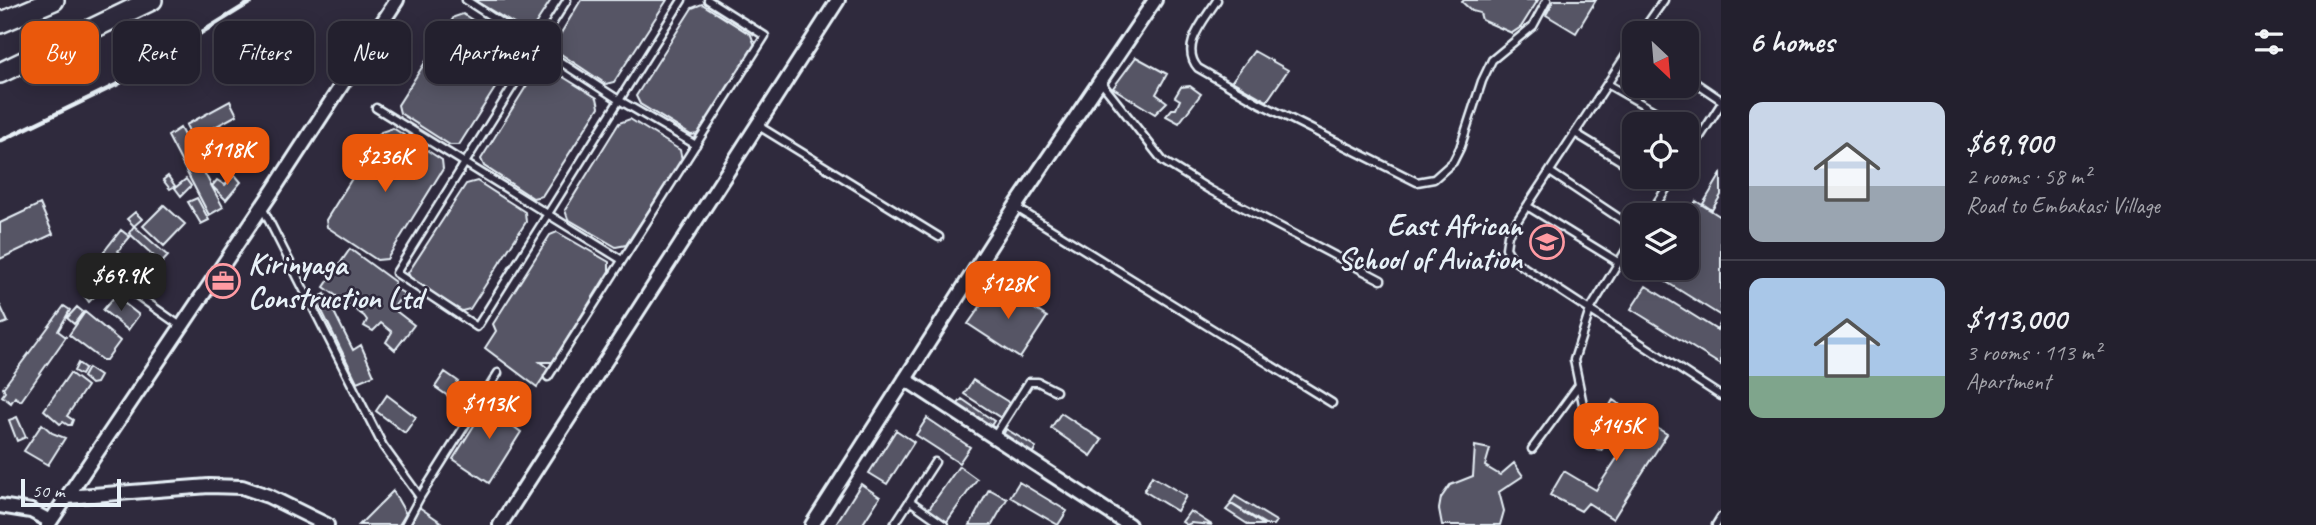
<!DOCTYPE html>
<meta charset="utf-8">
<style>
body{margin:0;font-family:Caveat,sans-serif;background:#2b2836;color:#f1f3f6;height:100vh;display:flex;flex-direction:column;font-size:26px;white-space:nowrap}
*{box-sizing:border-box;margin:0}
p{font-size:23px;color:#a3a3aa}
.icon{flex:none;width:38px;height:38px;fill:none;stroke:currentColor;stroke-width:2;stroke-linecap:round;stroke-linejoin:round}
.map{position:relative;flex:1;overflow:hidden}
.side{display:flex;flex-direction:column;background:#23202e;width:595px}
.side>*{flex:none}
.banner{position:absolute;left:21px;top:21px;width:665px;height:63px;display:flex;gap:14px}
.needle{width:46px;rotate:154deg}
.controls{position:absolute;left:1622px;top:21px;display:grid;gap:14px}
.controls a{display:grid;place-items:center;width:77px;height:77px;border-radius:14px;background:#23202e;box-shadow:0 4px 18px #0003,0 0 0 2px #403e4a;font-size:35px}
.scale{position:absolute;left:21px;bottom:18px;width:100px;box-sizing:border-box;padding-left:7px;border:4px solid #e8f1f8;border-top:0;font-size:19px;line-height:24px;white-space:nowrap;color:#e8f1f8;-webkit-text-stroke:5px #2f2a3d;paint-order:stroke}
.price{position:absolute;translate:-50% -60px;padding:0 16px;border-radius:14px;background:#ea580c;color:#fff;font-size:23px;line-height:46px;filter:drop-shadow(0 2px 4px #0008)}
.price::after{content:'';position:absolute;left:50%;top:42px;width:21px;height:16px;margin-left:-10px;background:inherit;clip-path:polygon(0 0,100% 0,50% 100%)}
.price.on{background:#222;color:#fff}
ul{padding:0;list-style:none}
li{display:flex;align-items:center;gap:21px;height:175px;padding:0 28px}
li+li{border-top:2px solid #403e4a}
li span{display:grid;place-items:center;flex:none;width:196px;height:140px;border-radius:14px;color:#555}
li>.icon{margin-inline-start:auto}
span .icon{width:84px;height:84px;fill:#fffc;stroke-width:1}
li b{font-size:30px}
h2{display:flex;justify-content:space-between;align-items:center;height:84px;padding:0 28px;font-size:30px}
.tag{padding:0 24px;border-radius:14px;background:#23202e;box-shadow:0 4px 18px #0003,0 0 0 2px #403e4a;font-size:24px;line-height:63px}
.tag.on{background:#ea580c;color:#fff}
main{display:flex;flex:1;min-height:0}
.map>svg:first-child{display:block}
</style>
<main>
<div class="map">
<svg width="1721" height="525" viewBox="0 0 1721 525">
<rect width="100%" height="100%" fill="#2f2a3d"/>
<filter id="ink" filterUnits="userSpaceOnUse"><feTurbulence type="fractalNoise" baseFrequency=".0143" numOctaves="2"/><feDisplacementMap in="SourceGraphic" scale="14" xChannelSelector="R" yChannelSelector="G"/><feConvolveMatrix kernelMatrix="1 2 1 2 8 2 1 2 1" color-interpolation-filters="sRGB"/></filter>
<g filter="url(#ink)">
<path fill="#575565" stroke="#e8f1f8" stroke-width="2" d="M474 0H551L532 29 524 30Z
M581 0H667L614 82 606 84 555 50V43Z
M1464 0H1538L1521 27 1512 33 1482 20 1480 13 1472 11 1462 2Z
M1554 0H1596L1576 33 1546 15Z
M702 4 751 35 755 46 699 134 691 135 640 104 636 96 692 8Z
M463 14 513 46 516 55 459 145H450L400 113 398 105 454 17Z
M1254 51 1288 70 1267 101 1232 81Z
M1136 57 1167 74 1156 94 1167 102 1155 114 1113 88Z
M547 67 597 98 599 107 542 196 533 198 484 166 481 159 537 69Z
M1190 86 1201 94 1179 123 1166 116 1172 109H1176L1180 100 1175 97 1181 87Z
M230 101 237 115 193 139 186 125Z
M630 119 680 150 682 160 626 245 616 247 568 219 565 210 619 123Z
M180 128 223 207 209 215 168 136Z
M393 128 442 160 443 169 387 259 377 260 327 227 326 220 381 132Z
M1721 174V195L1712 210 1703 204Z
M235 175 241 182 226 200 212 186 217 180 225 185Z
M168 176 175 186 170 189 163 180Z
M186 179 191 186 181 196 175 188Z
M477 181 525 212 526 222 470 309 462 311 412 281 408 273 466 184Z
M197 198 209 220 201 224 188 202Z
M1696 201 1721 217V316L1652 273 1655 268H1687V216Z
M40 204 53 234 0 259V223Z
M164 205 185 224 164 246 143 226Z
M135 212 142 219 134 226 127 219Z
M134 226 168 256 142 284 137 278 155 257 129 233Z
M121 230 130 237 118 251 125 257 118 265 102 254Z
M557 232 609 262V271L553 362H540L549 369 537 387 485 348 496 331 493 324 550 235Z
M350 249 395 282 393 287 405 294 392 308 414 325 395 350 386 342 392 332 381 323 373 331 364 326 367 320 364 316 324 287Z
M90 283 98 293 89 302 80 290Z
M996 284 1047 317 1020 358 968 324Z
M1646 286 1717 330 1721 322V365L1631 309Z
M325 294 353 350 361 345 374 375 357 382 316 299Z
M115 296 139 315 128 330 103 310Z
M0 305 8 322 0 325Z
M64 306 70 310 58 331 66 337 21 401 15 397 11 403 2 396 5 392 3 388Z
M77 307 83 312 74 324 67 318Z
M85 312 120 341 106 360H102L69 335Z
M78 363 85 368 81 375 74 371Z
M88 368 100 376 96 383 91 384 83 377Z
M445 372 458 381 456 385 469 394 461 405 435 387Z
M70 373 87 386 67 416 73 420 71 425H68L63 422 60 424 44 410Z
M973 380 1010 403 1001 418 964 394Z
M387 395 416 417 405 433 376 411Z
M497 397 516 411 509 423 521 432 489 483 453 459 490 400 493 403Z
M962 399 994 421 990 427 957 405Z
M1613 400 1634 414 1639 409 1650 417 1647 422 1667 434 1613 519 1588 503 1581 511 1550 495 1564 471 1596 490 1627 443 1598 426Z
M1061 413 1102 440 1091 456 1051 428Z
M17 417 26 437 17 441 9 420Z
M927 418 970 447 959 463 916 435Z
M42 424 52 433 65 438 48 465 24 451Z
M1006 429 1036 447 1032 454 1003 435Z
M896 430 914 442 887 484 869 473Z
M1475 446 1490 449 1485 466 1500 475 1514 463 1523 476 1499 492 1504 511 1500 525H1442L1439 509 1441 498 1450 485 1473 476Z
M959 466 977 479 946 523 928 510Z
M1152 476 1186 496 1177 511 1144 491Z
M1019 482 1067 511 1058 525 1010 497Z
M861 484 880 497 862 525H835Z
M989 489 1007 499 992 525H970Z
M393 491 406 514 399 525H359Z
M1235 496 1276 521 1273 525H1267L1230 503Z
M1231 504 1264 525H1249L1226 510Z
M419 507 445 525H410Z
M1190 511 1212 525 1191 523 1187 525 1182 522Z"/>
<g fill="none" stroke-linecap="round" stroke-linejoin="round">
<g stroke="#e8f1f8" stroke-width="11">
<path id="lane" d="M466 0 619 100 696 145
M567 0 396 273 477 327 682 0
M1217 0C1205 20 1179 46 1198 68L1259 103 1417 182 1434 179 1453 162 1460 148 1482 81 1492 60 1533 26 1547 0
M1641 33 1664 0
M1634 43 1508 235 1506 248 1513 260 1721 396
M1687 77 1721 100
M1100 81 1163 161 1210 190 1381 280
M1607 84 1677 124
M376 108 622 260
M757 125 939 237
M1687 130 1700 137
M1575 133 1634 169
M1687 157 1721 104
M1550 172 1634 228
M1647 177 1666 189
M1527 206 1618 262
M1015 207 1332 403
M263 209 383 446 420 497
M1649 215 1674 177
M131 291 182 327
M548 377 765 36 708 0
M994 437 1029 382H1038L1056 391
M1599 446 1592 435 1586 419 1574 360 1590 310 1634 237
M1532 449 1579 385
M910 501 944 525
M405 525 420 497 498 373
M894 525 935 462
M1716 525 1721 517"/>
</g>
<g stroke="#e8f1f8" stroke-width="18">
<path id="street" d="M905 379 1129 525
M67 497 209 486 242 487 268 496 327 525
M0 506 31 511 50 521
M48 525 274 189 397 0
M500 525 838 0
M812 525 1015 207 1155 0"/>
</g>
<g stroke="#e8f1f8" stroke-width="24">
<path id="primary" d="M0 23 54 0
M0 73 152 0"/>
</g>
<use href="#lane" stroke="#2f2a3d" stroke-width="6"/>
<use href="#street" stroke="#2f2a3d" stroke-width="12"/>
<use href="#primary" stroke="#2f2a3d" stroke-width="19"/>
<path stroke="#e8f1f8" stroke-width="4.5" d="M0 141 118 84 254 0"/>
</g>
</g>
<defs>
<g id="university-ring" transform="scale(1.75)"><circle r="9.5" fill="#2f2a3d" stroke="#ff9aa2" stroke-width="1.5"/><path d="M0-5L7-2L0 1L-7-2ZM-4 1L0 2.5L4 1V4Q0 6-4 4Z" fill="#ff9aa2"/></g>
<g id="office-ring" transform="scale(1.75)"><circle r="9.5" fill="#2f2a3d" stroke="#ff9aa2" stroke-width="1.5"/><path d="M-6-3h4V-5.5h4V-3h4V5H-6ZM-1-4.5V-3h2v-1.5ZM-6 0V1H6V0Z" fill="#ff9aa2"/></g>
</defs>
<g fill-rule="evenodd">
<use href="#university-ring" x="1547" y="242"/>
<use href="#office-ring" x="223" y="281"/>
</g>
<g text-anchor="middle" dominant-baseline="central" stroke-width="5" stroke-linejoin="round" paint-order="stroke">
<g font-size="30" font-weight="bold" fill="#e8f1f8" stroke="#2f2a3d" text-anchor="end">
<text x="1522" y="225">East African<tspan x="1522" dy="34">School of Aviation</tspan></text>
<text x="248" y="264" text-anchor="start">Kirinyaga<tspan x="248" dy="34">Construction Ltd</tspan></text>
</g>
</g>
</svg>
<div class="controls">
<a><svg class="needle" viewBox="-14 -14 28 28"><path d="M0-13l5 13h-10z" fill="#e53935"/><path d="M0 13l5-13h-10z" fill="#a3a3aa"/></svg></a>
<a><svg class="icon" aria-label="locate" viewBox="0 0 24 24"><circle cx="12" cy="12" r="6"/><path d="M12 2v4M12 18v4M2 12h4M18 12h4"/></svg></a>
<a><svg class="icon" aria-label="layers" viewBox="0 0 24 24"><path d="M12 4l9 5-9 5-9-5zM3 14l9 5 9-5"/></svg></a>
</div>
<div class="scale">50 m</div>
<b class="price" style="left:227px;top:187px">$118K</b>
<b class="price" style="left:385px;top:194px">$236K</b>
<b class="price on" style="left:121px;top:313px">$69.9K</b>
<b class="price" style="left:1008px;top:321px">$128K</b>
<b class="price" style="left:489px;top:441px">$113K</b>
<b class="price" style="left:1616px;top:463px">$145K</b>
<div class="banner">
<a class="tag on">Buy</a>
<a class="tag">Rent</a>
<a class="tag">Filters</a>
<a class="tag">New</a>
<a class="tag">Apartment</a>
</div>
</div>
<section class="side">
<h2>6 homes<svg class="icon" aria-label="filters" viewBox="0 0 24 24"><path d="M4 7h16M4 17h16"/><circle cx="9" cy="7" r="2"/><circle cx="15" cy="17" r="2"/></svg></h2>
<ul>
<li><span style="background:linear-gradient(#c9d6e8 60%,#9aa5b1 0)"><svg class="icon" aria-label="home" viewBox="0 0 24 24"><path d="M3 11l9-7 9 7M6 9v11h12V9"/></svg></span><div><b>$69,900</b><p>2 rooms · 58 m²</p><p>Road to Embakasi Village</p></div></li>
<li><span style="background:linear-gradient(#a9c7e8 70%,#7fa58c 0)"><svg class="icon" aria-label="home" viewBox="0 0 24 24"><path d="M3 11l9-7 9 7M6 9v11h12V9"/></svg></span><div><b>$113,000</b><p>3 rooms · 113 m²</p><p>Apartment</p></div></li>
</ul>
</section>
</main>
